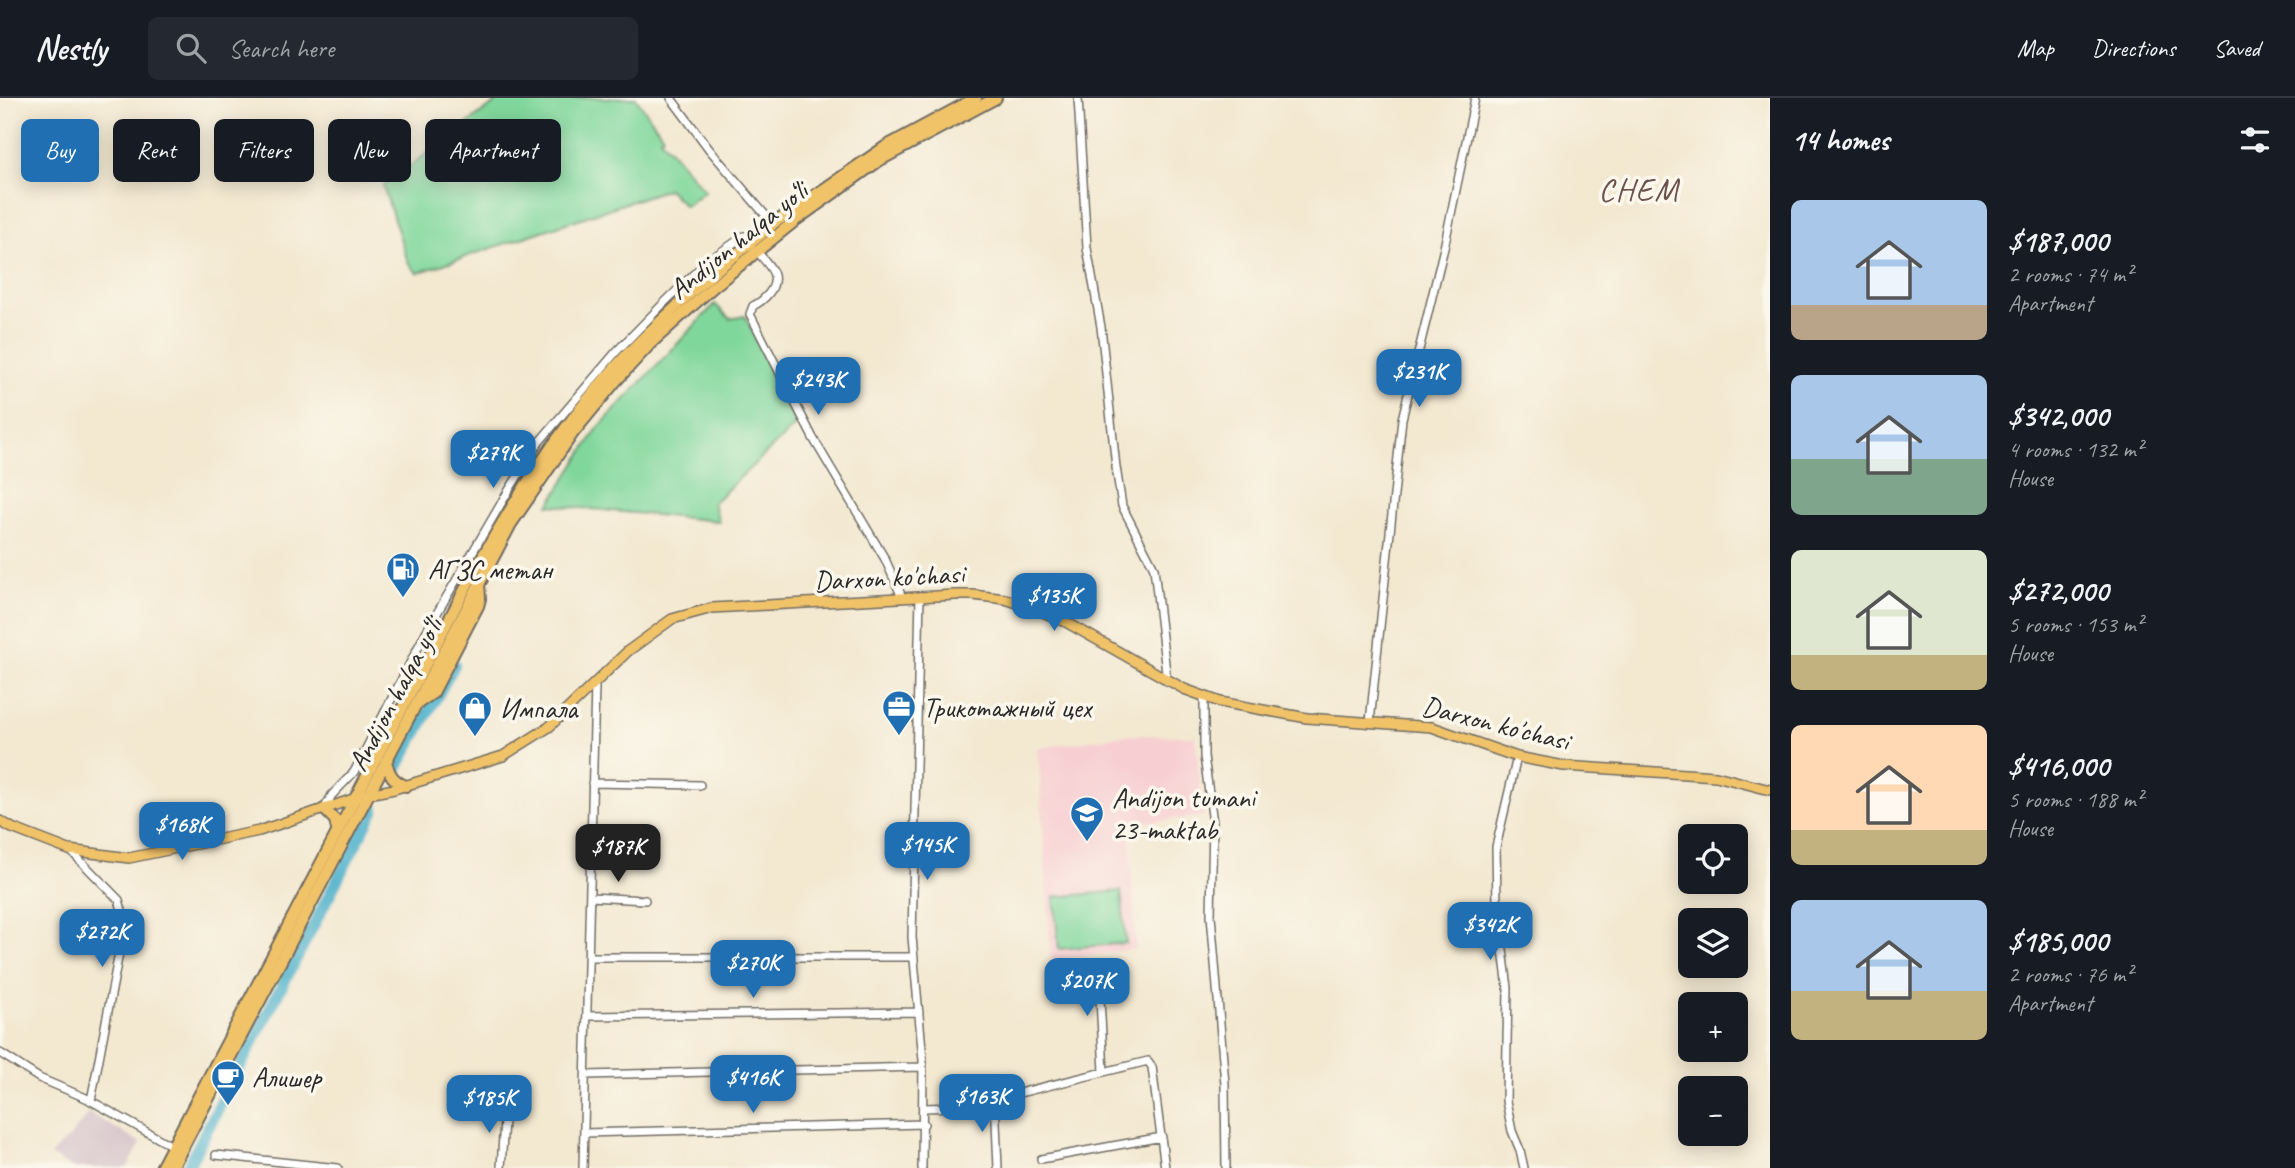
<!DOCTYPE html>
<meta charset="utf-8">
<style>
body{margin:0;font-family:Caveat,sans-serif;background:#242831;color:#f1f3f6;height:100vh;display:flex;flex-direction:column;font-size:26px;white-space:nowrap}
*{box-sizing:border-box;margin:0}
p{font-size:23px;color:#9ea1a6}
.icon{flex:none;width:38px;height:38px;fill:none;stroke:currentColor;stroke-width:2;stroke-linecap:round;stroke-linejoin:round}
.map{position:relative;flex:1;overflow:hidden}
.drawer{display:flex;flex-direction:column;background:#171b24;width:525px}
.drawer>*{flex:none}
.guide{position:absolute;left:21px;top:21px;width:665px;height:63px;display:flex;gap:14px}
.fabs{position:absolute;left:1678px;top:726px;display:grid;gap:14px}
.fabs a{display:grid;place-items:center;width:70px;height:70px;border-radius:10px;background:#171b24;box-shadow:0 4px 18px #0003;font-size:35px}
.price{position:absolute;translate:-50% -60px;padding:0 16px;border-radius:14px;background:#1f6fb2;color:#fff;font-size:23px;line-height:46px;filter:drop-shadow(0 2px 4px #0008)}
.price::after{content:'';position:absolute;left:50%;top:42px;width:21px;height:16px;margin-left:-10px;background:inherit;clip-path:polygon(0 0,100% 0,50% 100%)}
.price.current{background:#222;color:#fff}
ul{padding:0;list-style:none}
li{display:flex;align-items:center;gap:21px;height:175px;padding:0 21px}
li span{display:grid;place-items:center;flex:none;width:196px;height:140px;border-radius:10px;color:#555}
li>.icon{margin-inline-start:auto}
span .icon{width:84px;height:84px;fill:#fffc;stroke-width:1}
li b{font-size:30px}
h2{display:flex;justify-content:space-between;align-items:center;height:84px;padding:0 21px;font-size:30px}
.tag{padding:0 24px;border-radius:10px;background:#171b24;box-shadow:0 4px 18px #0003;font-size:24px;line-height:63px}
.tag.current{background:#1f6fb2;color:#fff}
header{display:flex;align-items:center;gap:42px;box-sizing:border-box;height:98px;padding:0 35px;background:#171b24;border-bottom:2px solid #363941}
header strong{font-size:33px}
nav{display:flex;gap:38px;margin-inline-start:auto;font-size:24px}
.search{width:490px;height:63px;background:#242831;display:flex;align-items:center;gap:18px;box-sizing:border-box;padding:0 24px;border-radius:10px;color:#9ea1a6;font-size:26px}
main{display:flex;flex:1;min-height:0}
.map>svg:first-child{display:block}
</style>
<header>
<strong>Nestly</strong>
<div class="search"><svg class="icon" aria-label="search" viewBox="0 0 24 24"><circle cx="10" cy="10" r="6"/><path d="M15 15l6 6"/></svg>Search here</div>
<nav><a>Map</a><a>Directions</a><a>Saved</a></nav>
</header>
<main>
<div class="map">
<svg width="1770" height="1070" viewBox="0 0 1770 1070">
<rect width="100%" height="100%" fill="#fbf7ec"/>
<filter id="ink" filterUnits="userSpaceOnUse"><feTurbulence type="fractalNoise" baseFrequency=".0143" numOctaves="2"/><feDisplacementMap in="SourceGraphic" scale="14" xChannelSelector="R" yChannelSelector="G"/><feConvolveMatrix kernelMatrix="1 2 1 2 8 2 1 2 1" color-interpolation-filters="sRGB"/></filter>
<filter id="wash" filterUnits="userSpaceOnUse"><feTurbulence type="fractalNoise" baseFrequency=".00686" numOctaves="4" result="noise"/><feDisplacementMap in="SourceGraphic" scale="28" xChannelSelector="R" yChannelSelector="G"/><feGaussianBlur stdDeviation="1.57" result="paint"/><feColorMatrix in="noise" values="0 0 0 0 0 0 0 0 0 0 0 0 0 0 0 0 0 1.4 0 .05"/><feComposite in="paint" operator="in"/></filter>
<g filter="url(#wash)">
<rect width="100%" height="100%" fill="#f3e8d0"/>
<path fill="#f7cfd2" d="M1126 637 1195 638 1204 718 1129 726 1136 851 1051 862 1038 650Z"/>
<path fill="#d2bdc6" d="M89 1015 141 1045 127 1070H72L50 1057 69 1040Z"/>
<path fill="#80d79b" stroke="#568163" stroke-width="2" d="M502 0H636L663 38 660 40 705 93 685 108 668 91 417 175 408 164 383 88Z
M715 206 730 221 745 218 796 327 713 405 719 423 549 407 598 330Z
M1121 793 1126 845 1059 851 1054 799Z"/>
<g fill="none" stroke-linecap="round" stroke-linejoin="round">
<path stroke="#4cb0cb" stroke-width="12" d="M396 672 454 567
M187 1070 374 711"/>
</g>
</g>
<g filter="url(#ink)">
<g fill="none" stroke-linecap="round" stroke-linejoin="round">
<g stroke="#716d65" stroke-width="10">
<path id="minor" d="M671 0 709 51 773 126
M1078 0 1087 150 1101 229 1116 369 1122 408 1154 470 1167 583
M757 153C762 160 772 169 774 177 777 191 763 203 753 208L750 216 813 340 885 461 902 499
M920 498 912 839 923 962 922 1070
M1204 599V658L1213 725 1211 817 1225 986 1226 1070
M1370 624 1402 321 1444 150 1475 0
M1517 659 1496 749 1497 806 1508 890 1506 1003 1512 1033 1520 1052 1524 1070
M592 685 700 687
M324 711 332 697 354 674 426 534 509 392 540 343 616 254 664 205 705 165 744 138
M70 752 119 802 125 823 91 1003
M590 799 645 802
M588 859H914
M1098 864 1104 974
M587 918 919 914
M0 955 39 980 86 1000 172 1048
M586 977 923 969
M995 1001 998 1070
M924 1010 957 1009 995 1001 1148 963 1152 969 1165 1070
M584 1035 924 1026
M216 1057 338 1070
M1041 1061 1162 1039
M501 1070 505 1006
M583 1070 595 587"/>
</g>
<g stroke="#716d65" stroke-width="12">
<path id="major" d="M0 723 12 730 69 752 129 760 259 733 368 696 394 691 503 658 549 629 628 553 672 521 712 510 955 497H973L1005 501 1036 511 1066 524 1184 591 1220 604 1307 620 1432 629 1517 659 1564 668 1716 678 1770 692"/>
</g>
<g stroke="#716d65" stroke-width="14">
<path id="highway" d="M417 606 433 595 478 508 480 501 479 485
M386 663C389 676 393 683 406 688
M324 711 335 722 337 732
M161 1070 476 470C522 388 574 309 641 242 668 216 695 190 723 167 740 153 757 141 773 126L885 49 976 0
M172 1070 511 426 573 335 615 284 651 245 713 189 796 122 880 62 996 0"/>
</g>
<use href="#minor" stroke="#fff" stroke-width="7"/>
<use href="#major" stroke="#f1c369" stroke-width="9"/>
<use href="#highway" stroke="#f1c369" stroke-width="10"/>
</g>
</g>
<defs>
<g id="fuel-pin" transform="scale(1.75)"><path d="M0 17L-7.5 6A9.5 9.5 0 1 1 7.5 6Z" fill="#1f6fb2" stroke="#fbf7ec"/><path d="M-5.5-6h7V0h2V4h1.3V-2.5L3-4.5l.8-.8L6-3V5H2.5V1h-1V6h-7ZM-4.2-4.7v3.2H.2V-4.7Z" fill="#fff"/></g>
<g id="office-pin" transform="scale(1.75)"><path d="M0 17L-7.5 6A9.5 9.5 0 1 1 7.5 6Z" fill="#1f6fb2" stroke="#fbf7ec"/><path d="M-6-3h4V-5.5h4V-3h4V5H-6ZM-1-4.5V-3h2v-1.5ZM-6 0V1H6V0Z" fill="#fff"/></g>
<g id="shop-pin" transform="scale(1.75)"><path d="M0 17L-7.5 6A9.5 9.5 0 1 1 7.5 6Z" fill="#1f6fb2" stroke="#fbf7ec"/><path d="M-5-2.5h2.3a2.7 3.5 0 0 1 5.4 0H5L5.5 6h-11ZM-1.5-2.5h3a1.5 2.3 0 0 0-3 0Z" fill="#fff"/></g>
<g id="school-pin" transform="scale(1.75)"><path d="M0 17L-7.5 6A9.5 9.5 0 1 1 7.5 6Z" fill="#1f6fb2" stroke="#fbf7ec"/><path d="M0-5L7-2L0 1L-7-2ZM-4 1L0 2.5L4 1V4Q0 6-4 4Z" fill="#fff"/></g>
<g id="cafe-pin" transform="scale(1.75)"><path d="M0 17L-7.5 6A9.5 9.5 0 1 1 7.5 6Z" fill="#1f6fb2" stroke="#fbf7ec"/><path d="M-5.5-4.5H6V0H3Q3 3.5 0 3.5H-2.5Q-5.5 3.5-5.5 0ZM3-3.2v2h1.7v-2ZM-6 4.5H4V6H-6Z" fill="#fff"/></g>
</defs>
<g fill-rule="evenodd">
<use href="#fuel-pin" x="403" y="471"/>
<use href="#office-pin" x="899" y="609"/>
<use href="#shop-pin" x="475" y="610"/>
<use href="#school-pin" x="1087" y="715"/>
<use href="#cafe-pin" x="228" y="979"/>
</g>
<g text-anchor="middle" dominant-baseline="central" stroke-width="7" stroke-linejoin="round" paint-order="stroke">
<g font-size="28" fill="#2b2b2b" stroke="#fbf7ec">
<text transform="translate(738 142) rotate(-39)">Andijon halqa yo‘li</text>
<text transform="translate(889 479) rotate(-3)">Darxon ko'chasi</text>
<text transform="translate(395 596) rotate(-62)">Andijon halqa yo‘li</text>
<text transform="translate(1496 625) rotate(14)">Darxon ko'chasi</text>
</g>
<g font-size="28" fill="#2b2b2b" stroke="#fbf7ec" text-anchor="start">
<text x="428" y="471">АГЗС метан</text>
<text x="923" y="609">Трикотажный цех</text>
<text x="500" y="610">Импала</text>
<text x="1112" y="699">Andijon tumani<tspan x="1112" dy="32">23-maktab</tspan></text>
<text x="252" y="979">Алишер</text>
</g>
<g font-size="32" letter-spacing="2" fill="#6b524c" stroke="#fbf7ec">
<text x="1639" y="91">CHEM</text>
</g>
</g>
</svg>
<div class="fabs">
<a><svg class="icon" aria-label="locate" viewBox="0 0 24 24"><circle cx="12" cy="12" r="6"/><path d="M12 2v4M12 18v4M2 12h4M18 12h4"/></svg></a>
<a><svg class="icon" aria-label="layers" viewBox="0 0 24 24"><path d="M12 4l9 5-9 5-9-5zM3 14l9 5 9-5"/></svg></a>
<a>+</a>
<a>−</a>
</div>
<b class="price" style="left:1419px;top:311px">$231K</b>
<b class="price" style="left:818px;top:319px">$243K</b>
<b class="price" style="left:493px;top:392px">$279K</b>
<b class="price" style="left:1054px;top:535px">$135K</b>
<b class="price" style="left:182px;top:764px">$168K</b>
<b class="price" style="left:927px;top:784px">$145K</b>
<b class="price current" style="left:618px;top:786px">$187K</b>
<b class="price" style="left:1490px;top:864px">$342K</b>
<b class="price" style="left:102px;top:871px">$272K</b>
<b class="price" style="left:753px;top:902px">$270K</b>
<b class="price" style="left:1087px;top:920px">$207K</b>
<b class="price" style="left:753px;top:1017px">$416K</b>
<b class="price" style="left:982px;top:1036px">$163K</b>
<b class="price" style="left:489px;top:1037px">$185K</b>
<div class="guide">
<a class="tag current">Buy</a>
<a class="tag">Rent</a>
<a class="tag">Filters</a>
<a class="tag">New</a>
<a class="tag">Apartment</a>
</div>
</div>
<section class="drawer">
<h2>14 homes<svg class="icon" aria-label="filters" viewBox="0 0 24 24"><path d="M4 7h16M4 17h16"/><circle cx="9" cy="7" r="2"/><circle cx="15" cy="17" r="2"/></svg></h2>
<ul>
<li><span style="background:linear-gradient(#a9c7e8 75%,#b9a48a 0)"><svg class="icon" aria-label="home" viewBox="0 0 24 24"><path d="M3 11l9-7 9 7M6 9v11h12V9"/></svg></span><div><b>$187,000</b><p>2 rooms · 74 m²</p><p>Apartment</p></div></li>
<li><span style="background:linear-gradient(#a9c7e8 60%,#7fa58c 0)"><svg class="icon" aria-label="home" viewBox="0 0 24 24"><path d="M3 11l9-7 9 7M6 9v11h12V9"/></svg></span><div><b>$342,000</b><p>4 rooms · 132 m²</p><p>House</p></div></li>
<li><span style="background:linear-gradient(#dfe7d0 75%,#c2b280 0)"><svg class="icon" aria-label="home" viewBox="0 0 24 24"><path d="M3 11l9-7 9 7M6 9v11h12V9"/></svg></span><div><b>$272,000</b><p>5 rooms · 153 m²</p><p>House</p></div></li>
<li><span style="background:linear-gradient(#ffd9b3 75%,#c2b280 0)"><svg class="icon" aria-label="home" viewBox="0 0 24 24"><path d="M3 11l9-7 9 7M6 9v11h12V9"/></svg></span><div><b>$416,000</b><p>5 rooms · 188 m²</p><p>House</p></div></li>
<li><span style="background:linear-gradient(#a9c7e8 65%,#c2b280 0)"><svg class="icon" aria-label="home" viewBox="0 0 24 24"><path d="M3 11l9-7 9 7M6 9v11h12V9"/></svg></span><div><b>$185,000</b><p>2 rooms · 76 m²</p><p>Apartment</p></div></li>
</ul>
</section>
</main>
